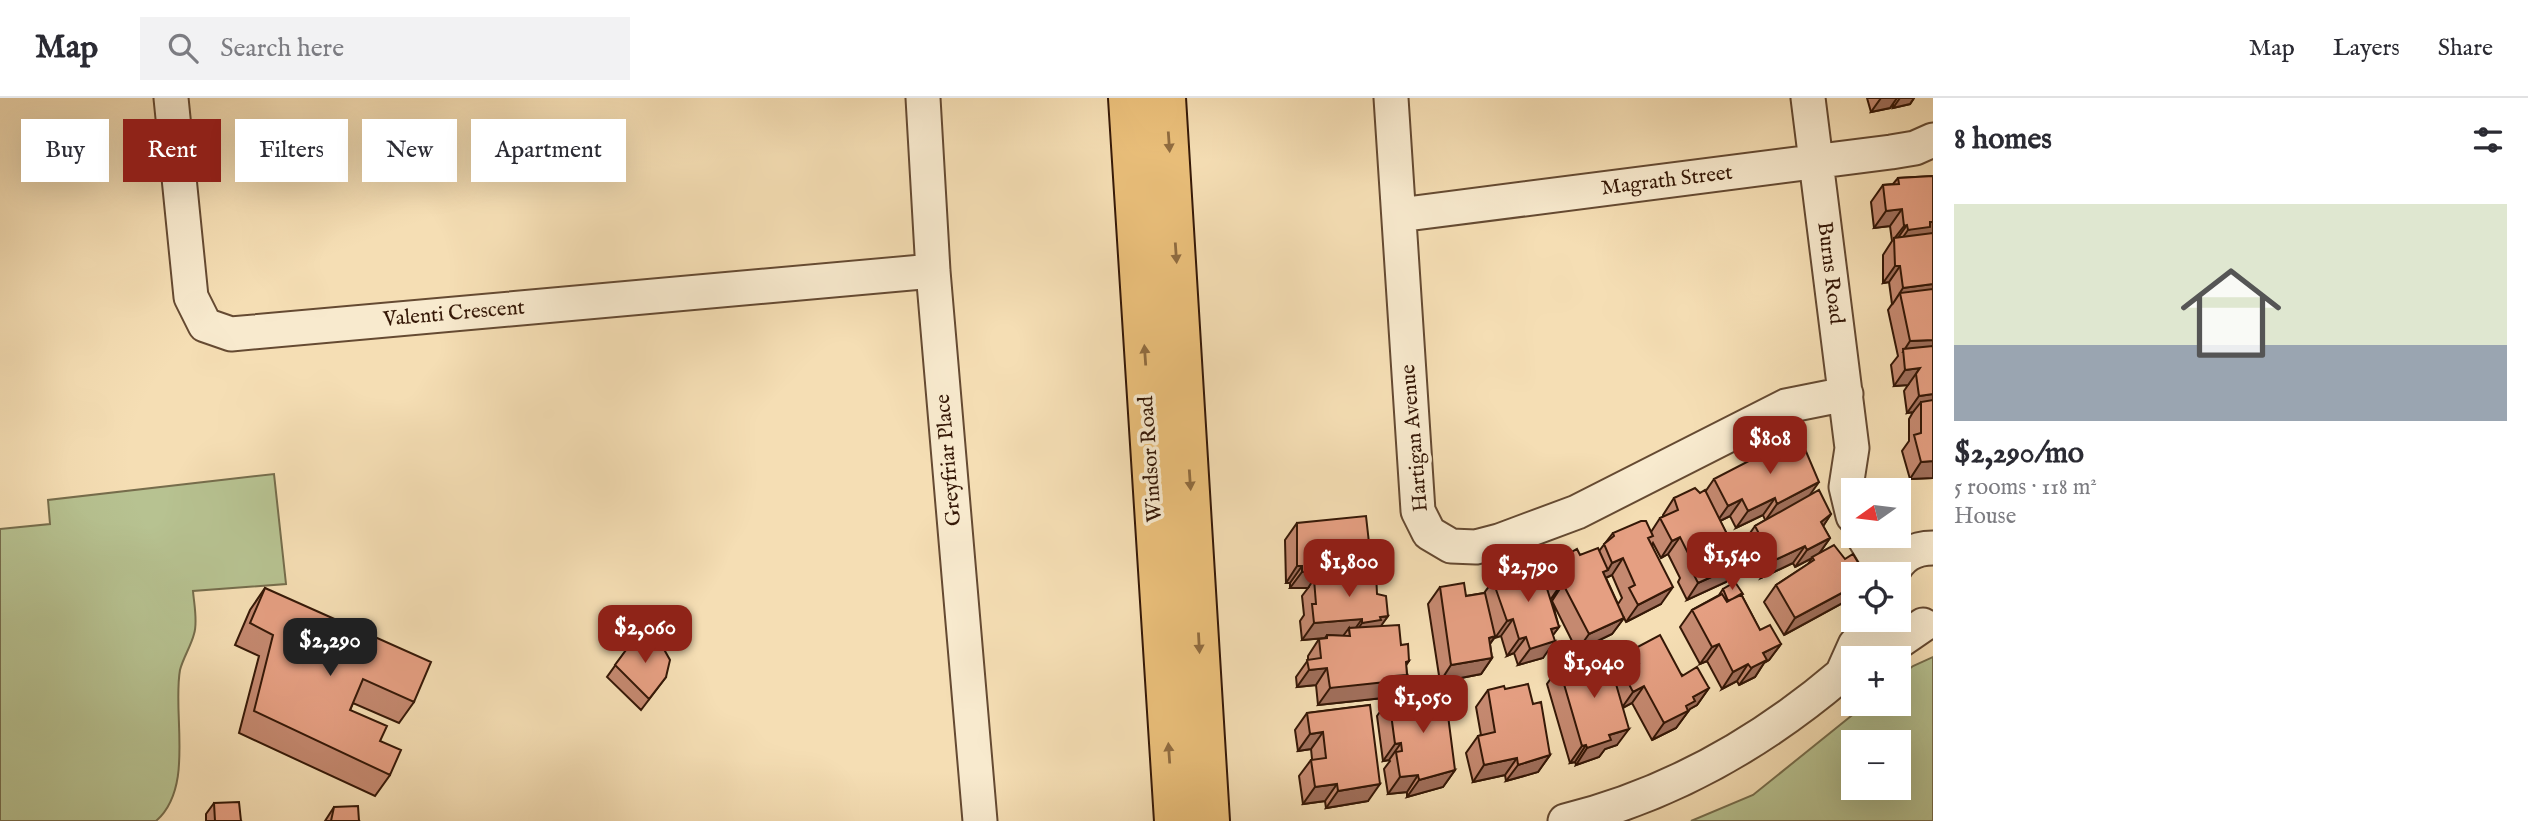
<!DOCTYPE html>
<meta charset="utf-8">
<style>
body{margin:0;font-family:"IM FELL English",serif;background:#f2f2f3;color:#2b2b33;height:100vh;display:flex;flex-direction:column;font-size:26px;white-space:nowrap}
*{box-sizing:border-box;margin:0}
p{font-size:23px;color:#7c7c81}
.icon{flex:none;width:38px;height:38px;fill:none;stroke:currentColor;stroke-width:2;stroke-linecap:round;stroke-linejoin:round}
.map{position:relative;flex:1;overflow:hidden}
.drawer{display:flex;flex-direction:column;background:#fff;width:595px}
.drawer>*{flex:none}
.top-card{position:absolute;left:21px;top:21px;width:665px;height:63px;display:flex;gap:14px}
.needle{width:46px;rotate:256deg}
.fabs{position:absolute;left:1841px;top:380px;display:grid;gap:14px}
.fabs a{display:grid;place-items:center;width:70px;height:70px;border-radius:0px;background:#fff;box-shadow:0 7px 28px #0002;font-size:35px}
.price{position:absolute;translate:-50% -60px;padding:0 16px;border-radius:14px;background:#8f2418;color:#fff;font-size:23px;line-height:46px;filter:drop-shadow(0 2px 4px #0008)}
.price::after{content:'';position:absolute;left:50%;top:42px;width:21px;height:16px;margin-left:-10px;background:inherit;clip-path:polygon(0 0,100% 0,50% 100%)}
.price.active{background:#222;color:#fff}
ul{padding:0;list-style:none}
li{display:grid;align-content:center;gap:14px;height:371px;padding:0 21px}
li+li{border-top:2px solid #e1e1e2}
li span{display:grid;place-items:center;height:217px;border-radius:0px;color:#555}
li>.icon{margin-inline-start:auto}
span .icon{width:126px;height:126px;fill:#fffc;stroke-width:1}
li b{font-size:30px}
h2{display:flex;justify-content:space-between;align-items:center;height:84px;padding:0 21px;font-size:30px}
.tag{padding:0 24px;border-radius:0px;background:#fff;box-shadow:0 7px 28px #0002;font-size:24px;line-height:63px}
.tag.active{background:#8f2418;color:#fff}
header{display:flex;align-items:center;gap:42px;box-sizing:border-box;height:98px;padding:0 35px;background:#fff;border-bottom:2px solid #e1e1e2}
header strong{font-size:33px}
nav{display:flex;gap:38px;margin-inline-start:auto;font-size:24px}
.search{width:490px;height:63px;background:#f2f2f3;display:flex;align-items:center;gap:18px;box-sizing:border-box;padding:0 24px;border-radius:0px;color:#7c7c81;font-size:26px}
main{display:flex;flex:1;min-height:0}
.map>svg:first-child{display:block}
</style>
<header>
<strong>Map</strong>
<div class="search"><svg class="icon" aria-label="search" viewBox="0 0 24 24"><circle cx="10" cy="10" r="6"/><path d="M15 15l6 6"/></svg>Search here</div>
<nav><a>Map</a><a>Layers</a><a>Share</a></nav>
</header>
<main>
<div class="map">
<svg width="1933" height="723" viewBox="0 0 1933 723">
<rect width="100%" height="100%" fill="#f5deb4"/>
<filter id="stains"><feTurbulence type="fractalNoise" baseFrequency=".00286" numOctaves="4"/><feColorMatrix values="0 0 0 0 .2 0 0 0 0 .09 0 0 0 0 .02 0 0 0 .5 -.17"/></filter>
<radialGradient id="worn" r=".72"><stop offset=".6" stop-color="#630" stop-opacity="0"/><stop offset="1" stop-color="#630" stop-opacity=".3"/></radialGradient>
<path fill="#b7c291" stroke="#766d4c" stroke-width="2" fill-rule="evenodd" d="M274 376 286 486 193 493C194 506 198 524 194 536 191 548 183 560 180 572 172 616 195 689 156 723H0V431L50 426 48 402Z
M1933 559V723H1691L1753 697 1866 606H1899V579L1913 568ZM1853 644H1899V690H1853Z"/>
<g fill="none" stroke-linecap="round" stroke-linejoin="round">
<g stroke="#654a32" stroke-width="37">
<path id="minor" d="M171 0 191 199 205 227 231 236 933 173
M923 0 933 173 980 723
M1391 0 1418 413 1429 435 1451 448 1476 449 1499 443 1577 414 1786 308 1846 296
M1808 0 1852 350 1846 389 1853 418
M1399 117 1891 54 1915 50 1933 42
M1863 438 1886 476
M1892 476C1900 458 1914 450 1933 450
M1875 560 1923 527
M1842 576 1855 547 1877 522
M1565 723C1670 697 1760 646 1842 576L1853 572"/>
</g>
<g stroke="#351807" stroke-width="42">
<path id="major" d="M1128 0 1174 723
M1166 0 1210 723"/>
</g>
<use href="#minor" stroke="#f8eace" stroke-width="33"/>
<use href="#major" stroke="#eabf7a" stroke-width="38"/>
</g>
<path fill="#c58970" stroke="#351807" stroke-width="2" fill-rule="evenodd" d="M1867 0H1914L1910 6 1893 10V6L1890 10 1871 14Z
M1933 78V380L1910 381 1902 353 1909 343V321L1913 314 1907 315 1904 293 1908 287 1894 288 1891 267 1898 258 1888 212 1892 206 1889 184 1883 185V157L1892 143 1890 128 1874 130 1871 104 1883 87 1893 86 1898 80Z
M1714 381 1809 398 1831 416 1823 428 1830 440 1819 456 1850 501 1784 537 1764 504 1776 487 1808 466 1812 460 1795 469 1793 465 1761 480 1743 445 1755 428 1765 422 1763 417 1736 430 1730 418 1720 423 1734 450 1731 454 1738 467 1726 484 1687 502 1678 484 1680 480 1668 456 1661 460 1653 445 1652 447 1661 506 1626 524 1624 520 1612 536 1577 553 1552 503 1559 529 1553 537 1543 560 1518 567 1514 555 1507 558 1501 538 1495 539 1490 546 1492 560 1481 576 1440 584 1428 506 1440 489 1466 498 1484 495 1493 483 1501 481 1510 468 1533 467 1543 476 1549 467 1580 457 1599 453 1613 435 1651 434 1660 420 1663 419V417L1674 400 1705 394ZM1612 477 1622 500 1618 506 1606 480Z
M1297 425 1369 445 1363 454 1358 477 1377 496 1388 518 1380 528 1401 547 1406 568 1407 577 1395 594H1387L1383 600 1318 607 1316 587 1297 589 1296 579 1308 562V558L1319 541 1325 540 1302 542 1300 523 1304 517 1302 498 1308 490H1290V485H1286L1285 442Z
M265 490 414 604 399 625 353 605 350 612 380 643 390 677 375 698 239 635 259 558 235 547 250 512Z
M1723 491 1742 498 1760 532 1781 546 1769 562 1764 565 1755 579 1739 587 1737 583 1722 591 1707 563 1700 566 1680 529 1692 512 1719 497Z
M632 544 666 579 641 612 607 579Z
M1632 552 1709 590 1697 607 1690 611 1676 630 1652 642 1632 605 1623 609 1617 647 1605 651 1599 659 1576 667 1575 664 1570 665 1547 586 1559 569 1621 564 1611 570 1615 583 1622 573 1620 569Z
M1505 591 1533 606 1550 657 1538 674 1506 683 1505 677 1473 684 1466 655 1478 638 1481 637 1476 609 1488 592Z
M1389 601 1455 672 1443 689 1407 699V694L1388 696 1384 671 1390 663 1389 662 1383 663 1377 618Z
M1370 607 1368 703 1326 710 1325 703 1303 706 1299 678 1311 662 1312 661 1311 651 1298 653 1295 632 1307 615Z
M214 705 241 723H206V716Z
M334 709 359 723H325Z"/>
<path fill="#a06f5b" stroke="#351807" stroke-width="2" d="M1881 0H1897L1890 10 1871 14Z
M1900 0H1914L1910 6 1893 10Z
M1902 111 1890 128 1874 130 1886 113Z
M1930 124H1933V139L1896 149 1908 132Z
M1907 127 1895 144 1894 141 1904 128Z
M1895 168H1900L1889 184 1883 185Z
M1933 186V201L1900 195 1892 207 1903 190Z
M1933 242V258L1903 254 1910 243Z
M1920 270 1908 287 1894 288 1905 272Z
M1933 296V312L1921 304 1913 314 1907 315 1919 298Z
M1933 363V380L1910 381 1921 364Z
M1819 384 1807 401 1765 423 1777 406Z
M1775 400 1763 417 1736 430 1748 413Z
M1742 401 1730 418 1716 425 1728 408Z
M1831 416 1820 433 1821 424Z
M1680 439 1668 456 1661 460 1672 443Z
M1830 440 1818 457 1795 469 1807 452Z
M1369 445 1358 462 1362 446Z
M1805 448 1793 465 1761 480 1773 463Z
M1623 460 1612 477 1601 482 1603 474 1608 472 1612 465Z
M1365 467 1353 484 1314 481 1308 490H1290L1302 474Z
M1738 467 1726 484 1687 502 1698 485Z
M1297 468H1302L1290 485H1286Z
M1563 486 1552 503 1548 505 1560 488Z
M1673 489 1661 506 1626 524 1638 507Z
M1853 489V496L1850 501 1784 537 1795 520Z
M1388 518 1376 535 1351 541 1362 525 1380 519Z
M1624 520 1612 536 1577 553 1589 536Z
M1362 521 1350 538 1349 530 1343 538 1327 537 1325 540 1302 542 1314 525Z
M1513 521 1501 538 1495 540 1507 523Z
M1559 529 1547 545 1555 543 1543 560 1518 567 1530 551 1551 531Z
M1495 538 1484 555 1489 540Z
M1526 539 1514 555 1507 558 1519 541Z
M1719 546 1707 563 1700 566 1712 549Z
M1781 546 1769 562 1764 565 1755 579 1739 587 1763 555Z
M1625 558 1621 564 1605 573 1609 567Z
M1492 560 1481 576 1440 584 1451 567Z
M1409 563 1399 578 1407 577 1395 594H1387L1383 600 1318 607 1330 590 1406 564Z
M1748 566 1737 583 1722 591 1733 574Z
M1327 570 1316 587 1297 589 1309 572Z
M1644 588 1632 605 1621 611 1633 594Z
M1709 590 1697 607 1690 611 1676 630 1652 642 1664 625 1693 599Z
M1629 631 1617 647 1605 651 1599 659 1576 667 1587 650 1609 637Z
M1323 634 1311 651 1298 653 1310 636Z
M1401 645 1389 662 1383 663 1395 646Z
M1586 647 1575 664 1570 665 1582 648Z
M1550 657 1538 674 1506 683 1518 667Z
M1517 660 1505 677 1473 684 1484 667Z
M1455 672 1443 689 1407 699 1419 682Z
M1418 677 1407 694 1388 696 1400 679Z
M1337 686 1325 703 1303 706 1315 689Z
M1380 686 1368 703 1326 710 1338 693Z"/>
<path fill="#e59f82" stroke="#351807" stroke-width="2" d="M1933 78V124H1930V129L1908 132 1907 127 1904 128 1902 111 1886 113 1883 87 1899 86 1898 80Z
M1933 135V186L1903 190 1900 168H1895L1894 140Z
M1933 191V242L1910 243 1900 195Z
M1933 248V296L1919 298 1916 276 1920 270 1905 272 1903 251Z
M1933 302V363L1921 364 1914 337 1921 335V304Z
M1799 337 1819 384 1777 406 1775 400 1748 413 1742 401 1728 408 1714 381Z
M1695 390 1700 395 1705 392 1734 450 1730 452 1738 467 1698 485 1689 467 1693 465 1680 439 1672 443 1660 420 1678 412 1674 400Z
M1819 392 1831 416 1821 424 1830 440 1807 452 1805 448 1773 463 1755 428Z
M1366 418 1369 445 1362 446 1365 467 1362 471 1302 474V468H1297V425Z
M1641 423H1646L1653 438 1648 440 1673 489 1638 507 1629 490 1635 487 1623 460 1612 465 1604 446 1614 438 1613 435Z
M1834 447 1845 461 1853 456 1865 476H1853V489L1795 520 1776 487 1814 462 1812 459Z
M1598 450 1608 472 1603 474 1624 520 1589 536 1563 486 1560 488 1549 467 1577 451 1580 457Z
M1532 461 1533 467 1539 465 1559 529 1551 531 1555 543 1530 551 1526 539 1519 541 1513 521 1507 523 1493 483 1513 477 1510 468Z
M1376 475 1377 496 1386 498 1388 518 1380 519 1381 522 1362 525V521L1314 525 1312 506H1316L1314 481Z
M1735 484 1743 496 1728 503 1723 491Z
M1464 485 1466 498 1485 495 1495 538 1489 540 1492 560 1451 567 1440 489Z
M265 490 431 564 414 604 363 581 350 612 387 628 380 643 401 652 390 677 254 613 273 537 250 525Z
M1722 496 1727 504 1741 496 1760 532 1770 527 1781 546 1763 555 1767 562 1751 570 1748 566 1733 574 1719 546 1712 549 1692 512Z
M1399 527 1401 547 1408 546 1409 563 1406 564 1407 577 1395 578V583L1330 590 1327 570 1309 572 1307 562 1321 560 1319 541 1327 540V537L1350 538 1349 530Z
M1660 537 1682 578 1697 569 1709 590 1693 599 1695 603 1686 608 1688 613 1664 625 1644 588 1633 594 1622 573 1639 565 1632 552Z
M653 541 661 546 670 562 666 579 649 601 615 567 632 544Z
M1620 548 1625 558 1610 567 1607 555Z
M1607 555 1629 631 1609 637 1611 642 1587 650 1586 647 1582 648 1559 569Z
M1528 586 1533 606 1541 604 1550 657 1518 667 1517 660 1484 667 1478 638 1495 634 1488 592 1504 588 1505 591Z
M1445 594 1455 672 1419 682 1418 677 1400 679 1396 654 1402 653 1401 645 1395 646 1389 601Z
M1370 607 1380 686 1338 693 1337 686 1315 689 1311 662 1326 660 1323 634 1310 636 1307 615Z
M239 704 241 723H215L214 705Z
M358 708 359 723H331L334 709Z"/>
<defs><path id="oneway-solid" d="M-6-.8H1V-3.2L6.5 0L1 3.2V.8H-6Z" transform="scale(1.75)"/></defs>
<g fill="#906c40">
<use href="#oneway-solid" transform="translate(1169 44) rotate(86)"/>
<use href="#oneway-solid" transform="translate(1176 155) rotate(86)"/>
<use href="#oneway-solid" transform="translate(1145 257) rotate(-94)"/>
<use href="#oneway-solid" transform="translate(1190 382) rotate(86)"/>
<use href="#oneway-solid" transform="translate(1199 545) rotate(87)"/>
<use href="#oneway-solid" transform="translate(1169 655) rotate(-94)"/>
</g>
<g text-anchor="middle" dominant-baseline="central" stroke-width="7" stroke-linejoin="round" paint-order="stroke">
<g font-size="21" fill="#351807" stroke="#f8eace">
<text transform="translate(1667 83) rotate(-7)">Magrath Street</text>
<text transform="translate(1830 175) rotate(83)">Burns Road</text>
<text transform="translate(454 216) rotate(-5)">Valenti Crescent</text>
<text transform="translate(1415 340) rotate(-95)">Hartigan Avenue</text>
<text transform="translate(1151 361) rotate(-94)">Windsor Road</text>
<text transform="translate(949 362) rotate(-95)">Greyfriar Place</text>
</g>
</g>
<rect width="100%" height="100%" filter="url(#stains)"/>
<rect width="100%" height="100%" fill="url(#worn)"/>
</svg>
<div class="fabs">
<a><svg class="needle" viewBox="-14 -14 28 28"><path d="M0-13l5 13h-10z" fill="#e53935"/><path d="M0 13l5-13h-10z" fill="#7c7c81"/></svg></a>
<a><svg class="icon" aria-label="locate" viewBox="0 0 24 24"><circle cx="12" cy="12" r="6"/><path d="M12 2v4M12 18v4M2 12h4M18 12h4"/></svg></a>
<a>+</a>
<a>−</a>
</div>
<b class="price" style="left:1770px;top:378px">$808</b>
<b class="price" style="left:1732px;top:494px">$1,540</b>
<b class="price" style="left:1349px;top:501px">$1,800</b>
<b class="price" style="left:1528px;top:506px">$2,790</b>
<b class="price" style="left:645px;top:567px">$2,060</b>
<b class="price active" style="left:330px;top:580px">$2,290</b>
<b class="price" style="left:1594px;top:602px">$1,040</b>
<b class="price" style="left:1423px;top:637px">$1,050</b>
<div class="top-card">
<a class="tag">Buy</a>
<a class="tag active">Rent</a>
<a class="tag">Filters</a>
<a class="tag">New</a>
<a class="tag">Apartment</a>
</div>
</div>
<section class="drawer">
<h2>8 homes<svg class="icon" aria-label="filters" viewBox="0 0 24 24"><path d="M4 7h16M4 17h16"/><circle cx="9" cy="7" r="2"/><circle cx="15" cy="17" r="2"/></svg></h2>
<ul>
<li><span style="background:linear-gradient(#dfe7d0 65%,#9aa5b1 0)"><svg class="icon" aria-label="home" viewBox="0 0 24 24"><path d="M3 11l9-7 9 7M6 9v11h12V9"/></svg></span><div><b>$2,290/mo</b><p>5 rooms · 118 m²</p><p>House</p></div></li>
</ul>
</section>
</main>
